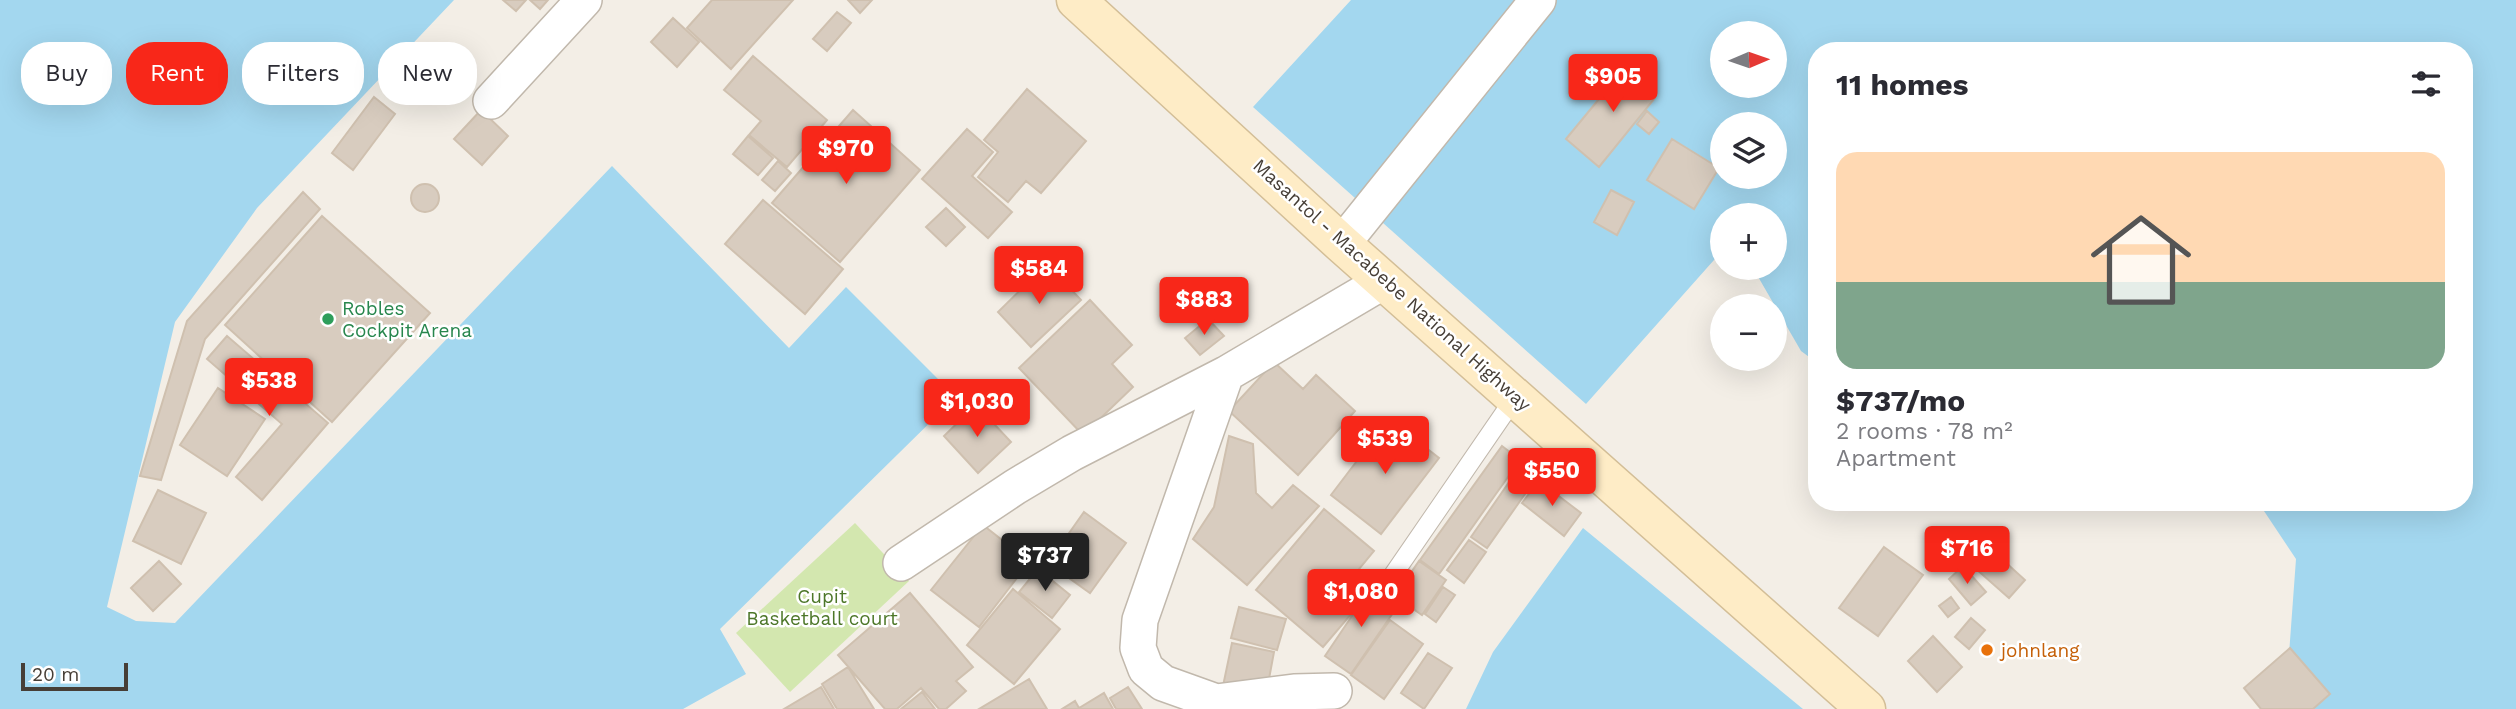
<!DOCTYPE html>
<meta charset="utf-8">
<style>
body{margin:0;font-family:"Work Sans",sans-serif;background:#f7f7f7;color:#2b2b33;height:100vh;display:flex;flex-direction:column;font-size:26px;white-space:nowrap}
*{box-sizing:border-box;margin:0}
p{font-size:23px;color:#7c7c81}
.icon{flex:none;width:38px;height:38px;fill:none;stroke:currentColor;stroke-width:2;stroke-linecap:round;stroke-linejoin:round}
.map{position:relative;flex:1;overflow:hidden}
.panel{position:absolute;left:1808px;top:42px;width:665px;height:469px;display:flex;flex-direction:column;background:#fff;border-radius:28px;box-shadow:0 7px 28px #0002}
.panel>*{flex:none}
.guide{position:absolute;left:21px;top:42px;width:665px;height:63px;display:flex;gap:14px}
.needle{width:46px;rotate:88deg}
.buttons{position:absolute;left:1710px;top:21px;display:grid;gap:14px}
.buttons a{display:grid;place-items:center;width:77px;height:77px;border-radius:50%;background:#fff;box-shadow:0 7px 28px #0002;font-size:35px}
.scale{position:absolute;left:21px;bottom:18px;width:107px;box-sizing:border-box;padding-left:7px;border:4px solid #463e36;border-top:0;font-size:19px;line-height:24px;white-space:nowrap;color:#463e36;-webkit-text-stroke:5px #fff;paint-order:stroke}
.price{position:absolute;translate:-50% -60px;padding:0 16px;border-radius:7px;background:#f82719;color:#fff;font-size:23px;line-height:46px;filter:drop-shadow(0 2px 4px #0008)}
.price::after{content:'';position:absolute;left:50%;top:42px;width:21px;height:16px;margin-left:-10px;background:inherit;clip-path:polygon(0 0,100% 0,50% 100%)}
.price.on{background:#222;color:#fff}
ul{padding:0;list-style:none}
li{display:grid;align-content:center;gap:14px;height:371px;padding:0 28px}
li span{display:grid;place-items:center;height:217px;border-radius:21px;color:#555}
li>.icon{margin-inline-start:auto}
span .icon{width:126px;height:126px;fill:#fffc;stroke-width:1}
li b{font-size:30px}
h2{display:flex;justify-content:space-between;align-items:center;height:84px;padding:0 28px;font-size:30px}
.tag{padding:0 24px;border-radius:28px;background:#fff;box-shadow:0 7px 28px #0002;font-size:24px;line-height:63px}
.tag.on{background:#f82719;color:#fff}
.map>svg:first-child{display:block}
</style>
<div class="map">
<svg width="2516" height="709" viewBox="0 0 2516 709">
<rect width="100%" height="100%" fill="#f3eee6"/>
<path fill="#d3e7af" d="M855 523 909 581 790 692 736 633Z"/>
<path fill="#a3d7ef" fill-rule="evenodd" d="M0 0H454L257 208 175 322 107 607 136 621 175 623 612 166 789 348 846 287 956 397 720 629 746 674 683 709H0Z
M1351 0H2516V709H2285L2296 559 2258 502H2464V51H1816V362L1801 351 1753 268H1774V215H1722V251L1586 404 1253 107ZM1722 33H1774V86H1722ZM1722 124H1774V177H1722Z
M1583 528 1803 709H1466L1493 652Z"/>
<path fill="#d8ccbf" stroke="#cfc0af" stroke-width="2" d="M503 0H526L516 11Z
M530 0H548L540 9Z
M712 0H793L731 69 687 28Z
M848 0H872L860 13Z
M837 12 851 23 827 51 813 39Z
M673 18 699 42 677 67 651 42Z
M753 56 827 120 787 167 749 135 761 121 724 90Z
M1632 59 1652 75 1642 87 1655 98 1599 167 1566 139Z
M1027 89 1086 141 1041 193 1026 181 1008 202 978 177 998 152 984 140Z
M374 97 395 114 353 170 332 153Z
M481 110 508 136 482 165 454 139Z
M853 110 920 170 840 262 772 203Z
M1647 111 1659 122 1649 134 1637 124Z
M967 129 993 152 972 176 1012 212 988 238 922 179Z
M748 136 773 158 758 175 733 154Z
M1672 139 1719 168 1694 209 1647 180Z
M778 161 791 173 775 191 762 180Z
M411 198a14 14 0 1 1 28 0a14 14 0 1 1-28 0Z
M1611 190 1634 202 1617 235 1594 222Z
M303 192 320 209 205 339 161 480 140 476 187 321Z
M763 200 843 269 805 314 725 244Z
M946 208 965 227 946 246 926 227Z
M322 216 430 313 332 422 225 325Z
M1047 264 1081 300 1031 347 998 312Z
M1090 300 1132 345 1112 364 1133 387 1083 435 1019 368Z
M1208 319 1224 336 1200 355 1185 338Z
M227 336 328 423 262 500 236 477 282 424 207 359Z
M1274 362 1303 389 1316 375 1355 411 1298 475 1229 411Z
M218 388 265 419 227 476 180 445Z
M976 405 1011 442 978 473 944 436Z
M1389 419 1439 458 1381 534 1331 495Z
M1229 436 1253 444 1256 493 1272 508 1293 485 1319 506 1247 585 1193 539 1214 507Z
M1502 446 1520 460 1439 574 1420 560Z
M1521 465 1537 477 1487 548 1471 537Z
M1539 481 1581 513 1564 536 1522 503Z
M158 490 206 513 181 564 133 541Z
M1324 509 1374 551 1335 598 1353 612 1323 647 1256 590Z
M1084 512 1126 543 1090 593 1048 563Z
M983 525 1021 555 1009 572 1017 578 979 627 931 590Z
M1469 540 1486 552 1464 583 1447 570Z
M1884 547 1923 575 1878 636 1839 608Z
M1992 550 2025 580 2009 598 1976 569Z
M159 561 181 584 153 611 131 588Z
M1419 561 1446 580 1422 615 1395 596Z
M1963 566 1986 592 1971 605 1949 579Z
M1038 569 1070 595 1052 618 1019 592Z
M1365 584 1397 607 1351 674 1325 656 1358 607 1352 602Z
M1443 587 1455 595 1436 622 1425 614Z
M1013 589 1060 629 1014 684 967 645Z
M910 593 973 667 956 681 966 691 946 709H939L921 688 897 709H885L838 655Z
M1951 597 1959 608 1948 617 1939 606Z
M1239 607 1286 619 1277 650 1231 638Z
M1971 618 1985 630 1969 649 1955 637Z
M1390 620 1423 644 1384 699 1351 675Z
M1933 636 1962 667 1937 692 1908 661Z
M1232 643 1274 652 1266 695 1223 686Z
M2290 648 2330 694 2313 709H2261L2244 688Z
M1428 653 1452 668 1424 709 1401 693Z
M848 667 874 709H837L822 684Z
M1029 679 1047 709H979Z
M821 687 834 709H784Z
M1128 687 1142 709H1116L1110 698Z
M922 692 935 709H901Z
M1104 693 1113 709H1062L1075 701 1079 708Z"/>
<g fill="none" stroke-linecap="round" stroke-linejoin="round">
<g stroke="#c1b8ac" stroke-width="20">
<path id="service" d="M1384 588 1516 396"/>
</g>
<g stroke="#c1b8ac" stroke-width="38">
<path id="minor" d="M491 101 584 0
M1342 244 1538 0
M1226 374 1140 620 1138 648 1146 669 1163 683 1216 702 1294 692 1334 691
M901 563 1015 487 1072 453 1226 374 1384 281"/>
</g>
<g stroke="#d3be97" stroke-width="41">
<path id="secondary" d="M1076 0 1342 244 1866 709"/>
</g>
<use href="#service" stroke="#fff" stroke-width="18"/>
<use href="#minor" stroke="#fff" stroke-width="35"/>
<use href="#secondary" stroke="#feecc6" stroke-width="38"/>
</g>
<circle fill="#2e9e5b" stroke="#fff" stroke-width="2.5" cx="328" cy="319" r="7"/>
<circle fill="#e8710a" stroke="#fff" stroke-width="2.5" cx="1987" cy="650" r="7"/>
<g text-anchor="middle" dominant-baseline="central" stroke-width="5" stroke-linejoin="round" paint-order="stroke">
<g font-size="19" fill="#463e36" stroke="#fff">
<text transform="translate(1392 285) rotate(42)">Masantol - Macabebe National Highway</text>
</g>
<g font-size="19" fill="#27864d" stroke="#fff" text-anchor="start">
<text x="342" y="308">Robles<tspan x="342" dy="22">Cockpit Arena</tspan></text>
</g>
<g font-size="19" fill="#4d7729" stroke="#fff">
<text x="822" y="596">Cupit<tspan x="822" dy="22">Basketball court</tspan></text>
</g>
<g font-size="19" fill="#c56008" stroke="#fff" text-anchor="start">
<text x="2001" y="650">johnlang</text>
</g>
</g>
</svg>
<div class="buttons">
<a><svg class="needle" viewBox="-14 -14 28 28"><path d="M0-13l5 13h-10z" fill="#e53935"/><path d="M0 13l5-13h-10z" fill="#7c7c81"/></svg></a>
<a><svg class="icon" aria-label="layers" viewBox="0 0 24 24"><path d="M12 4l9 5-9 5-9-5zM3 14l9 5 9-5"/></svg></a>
<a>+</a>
<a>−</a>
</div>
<div class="scale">20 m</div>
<b class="price" style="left:1613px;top:114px">$905</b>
<b class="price" style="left:846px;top:186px">$970</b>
<b class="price" style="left:1039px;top:306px">$584</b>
<b class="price" style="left:1204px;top:337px">$883</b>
<b class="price" style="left:269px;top:418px">$538</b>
<b class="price" style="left:977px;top:439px">$1,030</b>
<b class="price" style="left:1385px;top:476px">$539</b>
<b class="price" style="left:1552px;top:508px">$550</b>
<b class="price" style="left:1967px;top:586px">$716</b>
<b class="price on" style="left:1045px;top:593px">$737</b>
<b class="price" style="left:1361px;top:629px">$1,080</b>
<div class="guide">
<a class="tag">Buy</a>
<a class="tag on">Rent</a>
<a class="tag">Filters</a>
<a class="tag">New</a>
</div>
<section class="panel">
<h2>11 homes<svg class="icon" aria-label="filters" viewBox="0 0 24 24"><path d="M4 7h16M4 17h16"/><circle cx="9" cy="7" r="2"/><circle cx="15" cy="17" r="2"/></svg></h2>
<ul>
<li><span style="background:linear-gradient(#ffd9b3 60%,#7fa58c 0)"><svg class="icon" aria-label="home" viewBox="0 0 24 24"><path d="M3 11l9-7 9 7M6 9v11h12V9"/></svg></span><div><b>$737/mo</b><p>2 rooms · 78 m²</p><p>Apartment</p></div></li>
</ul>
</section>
</div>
